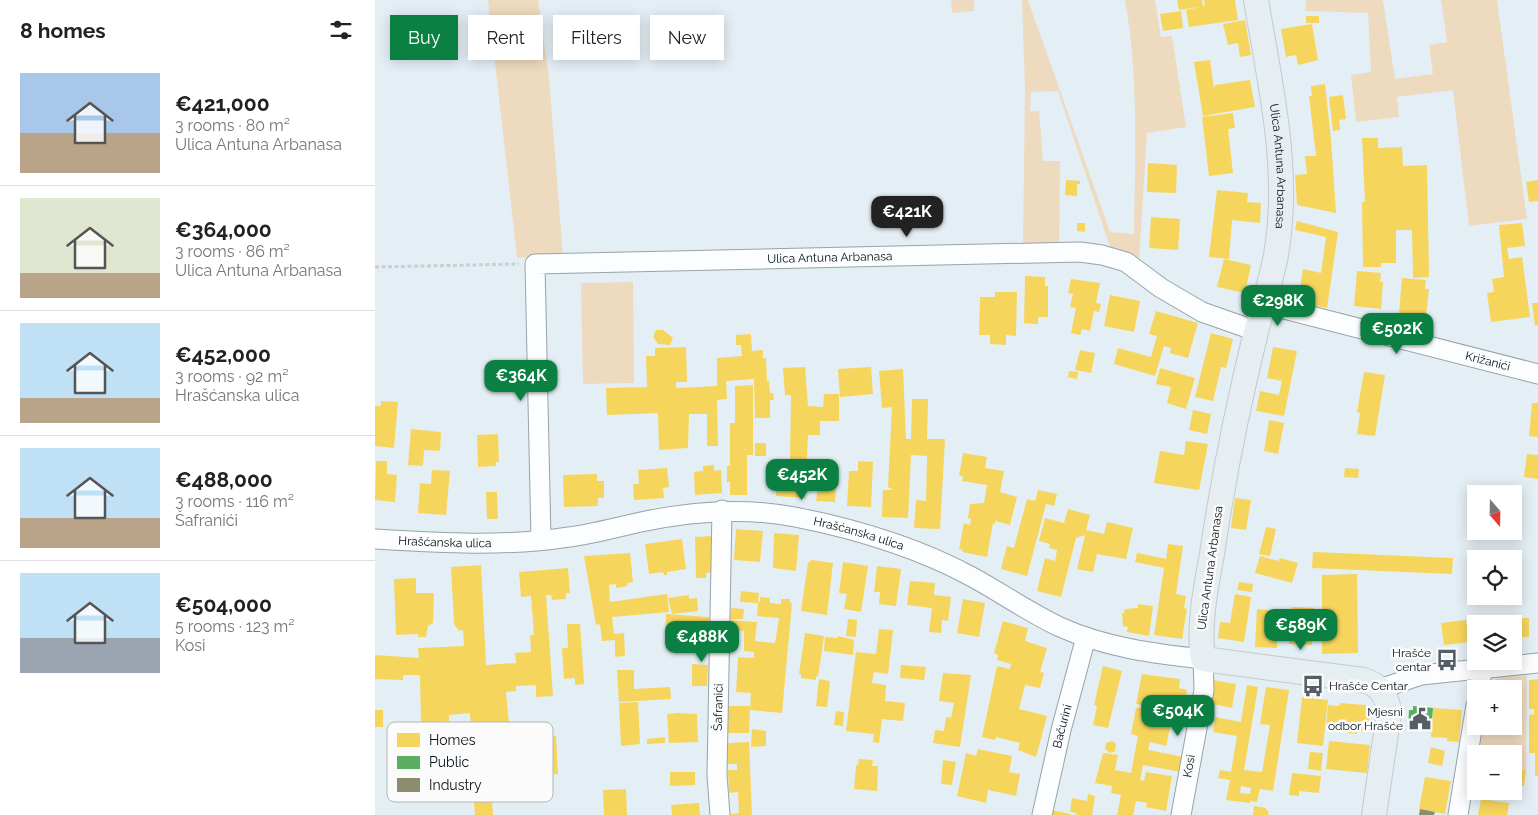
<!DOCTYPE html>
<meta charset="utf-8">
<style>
body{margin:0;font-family:Raleway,sans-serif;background:#f2f2f2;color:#222;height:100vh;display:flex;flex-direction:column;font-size:19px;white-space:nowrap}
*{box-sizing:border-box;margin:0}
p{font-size:16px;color:#767676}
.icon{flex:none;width:28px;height:28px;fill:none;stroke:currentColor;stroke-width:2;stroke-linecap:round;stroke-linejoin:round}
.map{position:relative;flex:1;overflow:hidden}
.sheet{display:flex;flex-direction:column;background:#fff;width:375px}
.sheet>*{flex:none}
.guide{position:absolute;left:15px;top:15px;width:475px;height:45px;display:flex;gap:10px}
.needle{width:32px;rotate:160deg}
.buttons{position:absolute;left:1092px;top:485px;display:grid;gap:10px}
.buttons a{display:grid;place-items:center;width:55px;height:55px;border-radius:0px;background:#fff;box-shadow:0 2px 12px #0003;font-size:25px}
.price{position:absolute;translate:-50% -42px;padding:0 11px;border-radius:10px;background:#0b8043;color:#fff;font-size:16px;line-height:32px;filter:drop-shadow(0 1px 2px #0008)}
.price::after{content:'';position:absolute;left:50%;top:30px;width:15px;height:11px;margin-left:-8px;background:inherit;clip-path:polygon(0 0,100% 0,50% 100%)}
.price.active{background:#222;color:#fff}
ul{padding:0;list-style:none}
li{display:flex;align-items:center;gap:15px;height:125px;padding:0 20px}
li+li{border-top:1px solid #e0e0e0}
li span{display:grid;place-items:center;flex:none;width:140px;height:100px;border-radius:0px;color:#555}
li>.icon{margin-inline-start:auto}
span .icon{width:60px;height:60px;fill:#fffc;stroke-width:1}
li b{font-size:21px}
h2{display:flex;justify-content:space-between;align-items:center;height:60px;padding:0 20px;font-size:21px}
.tag{padding:0 18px;border-radius:0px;background:#fff;box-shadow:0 2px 12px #0003;font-size:18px;line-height:45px}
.tag.active{background:#0b8043;color:#fff}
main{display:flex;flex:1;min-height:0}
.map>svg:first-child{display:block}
</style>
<main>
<section class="sheet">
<h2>8 homes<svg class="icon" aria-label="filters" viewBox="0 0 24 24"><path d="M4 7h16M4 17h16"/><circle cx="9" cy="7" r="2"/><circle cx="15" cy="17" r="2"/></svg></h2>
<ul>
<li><span style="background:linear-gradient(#a9c7e8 60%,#b9a48a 0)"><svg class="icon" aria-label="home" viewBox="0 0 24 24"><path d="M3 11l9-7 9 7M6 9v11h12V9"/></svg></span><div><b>€421,000</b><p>3 rooms · 80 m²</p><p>Ulica Antuna Arbanasa</p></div></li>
<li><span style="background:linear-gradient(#dfe7d0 75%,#b9a48a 0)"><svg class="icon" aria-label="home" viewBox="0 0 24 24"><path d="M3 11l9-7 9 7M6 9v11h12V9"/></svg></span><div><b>€364,000</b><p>3 rooms · 86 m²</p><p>Ulica Antuna Arbanasa</p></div></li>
<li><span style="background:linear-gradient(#bfe0f5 75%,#b9a48a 0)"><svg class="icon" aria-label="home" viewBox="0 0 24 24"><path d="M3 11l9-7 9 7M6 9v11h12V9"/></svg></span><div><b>€452,000</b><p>3 rooms · 92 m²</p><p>Hrašćanska ulica</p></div></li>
<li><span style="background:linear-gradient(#bfe0f5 70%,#b9a48a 0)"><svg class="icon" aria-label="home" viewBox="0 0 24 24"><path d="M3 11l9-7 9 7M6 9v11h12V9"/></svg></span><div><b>€488,000</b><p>3 rooms · 116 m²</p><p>Šafranići</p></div></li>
<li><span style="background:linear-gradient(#bfe0f5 65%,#9aa5b1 0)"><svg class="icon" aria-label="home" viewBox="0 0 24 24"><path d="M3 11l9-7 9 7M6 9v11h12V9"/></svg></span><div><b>€504,000</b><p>5 rooms · 123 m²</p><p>Kosi</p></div></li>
</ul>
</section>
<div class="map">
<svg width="1163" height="815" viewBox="0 0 1163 815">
<rect width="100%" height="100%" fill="#e4eff5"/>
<path fill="#eedabf" d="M113 0H163L174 78 188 256 142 258Z
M576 0H599V11L577 13Z
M647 0H653L735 232 759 234C760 155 764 78 750 0H780L786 37 797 36 811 127 772 133 764 261 751 251 736 250 683 91 656 92 655 111H664L668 161H685L684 247H648L650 90Z
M931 0H1008L1020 79 1058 74 1054 45 1072 42 1066 0H1122L1152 219 1094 226 1078 90 1022 97 1024 117 981 122 976 75 996 72 993 13 930 11Z
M258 282 259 383 208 384 206 283Z
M1152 675 1151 770 1139 769V754H1101V764H1099L1104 726H1139V689H1109C1119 674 1136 677 1152 675Z"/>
<path fill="#f6d55c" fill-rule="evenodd" d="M802 0H827L828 6H830L829 0H860L863 20 814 27 811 10 826 7 804 10Z
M806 11 808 28 788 31 785 14Z
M931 16H944V23H931Z
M870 20 876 55 865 57 863 43 853 45 848 24Z
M937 24 943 60 923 65 921 55 911 57 906 29Z
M835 60 839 89 840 85 875 80 880 107 828 116 819 62Z
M950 84 956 139 961 213 922 205 920 175 932 174 930 156H941L934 96H937L936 86Z
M968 95 971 119 964 120 965 130 958 131 954 97Z
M858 113 860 128 853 129 858 173 834 176 827 117Z
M987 138H1003V148L1027 147 1028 166 1052 165 1054 277 1038 278 1037 230H1021V263H1006V267H988L987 202H990Z
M773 163 802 165 801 193 772 192Z
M691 180 705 181V184H702V196L690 195Z
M1163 180V201L1154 202 1151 182Z
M842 190 873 193 872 202 886 203 885 223 857 220 854 259 834 257Z
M776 217 805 219 803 250 774 248Z
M922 221 963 232 952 308 932 304 933 296 924 294 928 269 946 273 951 237 920 230Z
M702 223H710V232L702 231Z
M1147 223 1150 246 1132 248 1134 259 1147 257 1155 317 1116 322 1112 293 1119 292 1117 279 1129 277 1124 225Z
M849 259 876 265 870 293 842 287Z
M982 271 1006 273 1005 282H1008L1006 309 979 306Z
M650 276 670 277V286H673V317H663V324L649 323Z
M1027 278 1051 280 1050 289H1054L1051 316 1024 314Z
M696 279 725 283 721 303 726 304 724 312 719 311 715 331 707 329 705 335 696 333 701 308 695 307 698 294 693 293Z
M620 292H642L641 336 631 335V345L615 344V335H604L605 297H620Z
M735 295 765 301 759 332 729 326Z
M1157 303H1163V325L1160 326Z
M781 311 823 323 813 358 795 353 796 348 789 346 780 376 739 364 743 348 776 357 782 336 774 334Z
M281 330H288L298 338 295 345 283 344 278 337Z
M836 333 858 339 851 368 846 367 838 401 820 397Z
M376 334 377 351 388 350V358H391L392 381H394L395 393H398L399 400H395V418H380L379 379 351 381 352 399 342 400 343 446H332V414H314L313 448 284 450 283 413 232 415 231 388 272 387 271 356H280V348L311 347 312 382H301V388L342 386V358L367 356 366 345H361V335Z
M898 347 922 351 909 416 881 411 885 391 904 395 907 381 892 378Z
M705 350 720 353 716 373 700 370Z
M430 367 433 406 448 407 449 394H464V421H445V435H433L430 498 401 496 403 459 415 460 416 395H410L408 368Z
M496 367 498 394 465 397 463 369Z
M785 368 820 378 811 409 792 403 796 387 781 384Z
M528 369 531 439H536L537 399H553L552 439H570L565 529 539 528 541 500 551 501 552 456 536 455 533 518 507 517 508 490H518L513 487 517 407 507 408 504 371Z
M694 371 703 372 702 379 693 377Z
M989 372 1010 375 1000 436 982 434 985 413 982 412Z
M378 385V455H372V495H355V482H352V466H355V423H360V386Z
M6 401 23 402 19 448 0 446V406H6Z
M1157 403H1163V437L1154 436Z
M818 410 836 414 832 434 814 430Z
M894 420 909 423 903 454 889 451Z
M36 429 66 432 65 451 49 450 48 466 33 465Z
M123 434 124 462H121V466L103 467 102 435Z
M811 441 833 444 824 490 779 483 785 451 809 455Z
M380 443H391V456H380Z
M588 453 612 457 610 468 629 471 625 492 642 497 635 525 620 521V524L618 523 612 557 587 552 588 550 584 549 589 523 595 525 596 519 593 518 595 504 609 503 612 485 587 481 588 476H584Z
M1152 454 1163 455V479L1149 477Z
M1 461H12V474L22 475 20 502 0 500Z
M483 461 498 462 496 507 472 506 474 471H483Z
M339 465V471L346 470 347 493 320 495 319 472 328 471V466Z
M292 468 294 487 288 488 289 498 259 500 258 484H264L263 470Z
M970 468 984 469 983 478 969 477Z
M57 470 75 471 71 515 43 513 45 483 56 484Z
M445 472 462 473 460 502 441 501Z
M222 474V481H229V498H223V506L189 507 188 475Z
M663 490 682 494 679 506 671 504 652 576 626 569 632 546 639 548 652 499 660 501Z
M111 492H122L123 519H112Z
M860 498 876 500 871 530 856 528Z
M693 509 715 515 711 530 729 534 732 522 758 528 751 559 722 554 718 572 702 569 710 535 701 538 686 597 662 591 670 558 680 561 682 550 674 548 675 544 664 541 670 518 689 523Z
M891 527 901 529 895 556 884 554Z
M361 529 388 531 385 562 359 560Z
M399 533 424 535 421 571 398 568Z
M337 536V550H339L337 572 331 573V578H321L320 537Z
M307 539 311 569 292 572V575H289L288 572 274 574 270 544Z
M793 544 808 546 801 594 811 596 809 608 812 609 807 639 779 635 789 568 760 562 762 553 791 559Z
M938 552 1078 558 1077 574 937 568Z
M255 553 258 582 252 583 253 586 241 588V584L234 585 235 602 292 594 294 612 237 617 239 634 249 633 250 656 240 657V640L227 641 225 624 221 625 209 556Z
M885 556 904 561 905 558 923 563 917 583 880 573Z
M437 560 458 563 452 615 426 611 433 563Z
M468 562 493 566 486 612 469 609 472 594 464 593Z
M106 565 111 665 139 663 141 665 140 653 156 652 155 635H159L156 596 146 597 144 572 193 568 195 593H191V599L177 600 176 595H171L178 696 161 697V685L141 686V691L131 692 136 745 116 746 117 749H108L107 729 96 730 95 713 74 715V721L46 723 45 675H28V680L0 679V655L44 658 43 648 89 646 88 630 84 631 79 624 76 567Z
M502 566 526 569 521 606 504 604 505 592H499Z
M982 574 983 653 947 654V575Z
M41 578V593H59L58 623 53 626 51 637H43V634L21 635 19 579Z
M535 581 560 583 559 595 576 597 573 621 567 620 566 633 554 632 557 608 532 605Z
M864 582 878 584 877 592 862 590Z
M366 591 384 593 383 602H385V597L395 598V603L406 604V599H415V603H417L407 713 375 710 376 693 361 692 363 657 379 658V652L369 651V631L353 630 354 620 382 622 380 641 400 643 404 618 382 616 383 603 365 602Z
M860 594 876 597 869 642 843 638 845 622 855 623Z
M314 595V599L322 598 323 611 297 614 293 598Z
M588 599 610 603 604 637 582 633Z
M763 604 778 606 774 636 752 632 753 627 748 626 747 613H749L750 609 763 608Z
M917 607 939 608 937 645 914 644Z
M356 608 369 609 368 619H355Z
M882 609 905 611 902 648 880 647Z
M291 614 334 617 333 644 306 643V637L290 636Z
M1131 618H1154V637H1139V624H1131Z
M473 619 482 620 481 637 471 636Z
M1091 620 1094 642 1069 645 1066 623Z
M628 621 653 628 650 641 672 648 665 672 669 673 665 688 650 685 644 709 672 716 661 757 643 750 645 743 621 737 620 740 607 737 622 666 635 669 636 664 622 660 623 655 619 653Z
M192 624H205L209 684 200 685V678L189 679 187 648H193Z
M504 629 518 630 513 674 499 672 497 683 511 685 510 701 530 703 528 721 507 719 504 743 498 742 499 734 471 731 481 652 501 654Z
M430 633 449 636 443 677 441 676V680L426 678V674H424Z
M463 636 479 640 478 655 449 651 450 637 463 638Z
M317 664 333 665 332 686H317Z
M526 665 551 667 549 680 525 678Z
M728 666 747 671 733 728 718 725 722 706 719 705Z
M242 670H259V689L295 687 296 699 244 702Z
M568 673 596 675 585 747 558 743 560 730 569 731 571 717 576 718 579 703 564 701Z
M767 674 805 679 804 688 812 690 808 712 793 711 790 723 796 724 791 746 775 742 773 750 809 757 806 772 768 765 765 780 769 781 771 772 797 776 791 811 771 807 772 803 761 801 758 815H742L746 795 736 793 737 786 720 783 728 753 743 755 740 770 756 773 763 736 756 734 761 708H766V705L761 704Z
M444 679 455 681 452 707 441 706Z
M1163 679V776H1160V753H1154V715L1159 714V709H1154V680Z
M837 680 861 684 857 708 833 703Z
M872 685 883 687 869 770 887 772 895 725 885 724 891 687 914 690 898 791 885 789 882 802 875 801V803L851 800 855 780 843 778 845 770 856 772 862 736 838 732 840 717 866 722ZM866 786 876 788 875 794 865 793Z
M927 697 953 700 948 746 922 743Z
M263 702 265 744 246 746 244 703Z
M965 703 990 705 995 711 993 731H983L982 734 973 733V730L951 728 953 705 964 706Z
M350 706H375L374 733H350Z
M1058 708 1087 710 1084 742 1072 741V738L1056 737Z
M0 710H8V727H0Z
M461 711 469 712 468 726 459 725Z
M303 713 322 714 323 742 294 743 292 714Z
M377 729 391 731V746L376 747Z
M181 736 183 774 166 775 161 737Z
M290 737V743L272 744V739Z
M737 741 741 744 740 751 735 753 730 749 731 743Z
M954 741 995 745 992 773 951 769Z
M374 742 377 815H351L364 813 363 792 354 793 353 770H362V764H353L352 743Z
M1056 747 1070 751 1067 766 1053 763Z
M603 749 637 756 634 772 645 774 641 796 613 790 611 803 582 796 591 753 601 756Z
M935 752 948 753 946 771 933 769Z
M484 759 498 760 497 766H503L502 791 479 789 481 765H483Z
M568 760 581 762 577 785 566 784Z
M1139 769 1151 770 1149 786 1139 785Z
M295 772H320V785L295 786Z
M917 773 946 776 944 793 924 791V796L914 795Z
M119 776 121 801H117L118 815H100L97 777Z
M1050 777 1076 781 1070 814 1044 809Z
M251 789 252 815H229L228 790Z
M713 794 720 796 717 815H701L702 813 695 812 697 798 712 801Z
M1106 799 1134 803 1132 815H1103Z
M324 803 325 815H297L296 805Z
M879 806 891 808V810L894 811 893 815H878Z
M676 810 696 814 695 815H675Z"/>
<path fill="#5aae61" d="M1038 706 1058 708 1056 730 1033 728 1034 710H1038Z"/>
<path fill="#8c8c6e" d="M1045 809 1060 812 1059 815H1044Z"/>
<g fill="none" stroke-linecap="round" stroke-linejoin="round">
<g stroke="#98a3a8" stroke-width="21">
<g id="minor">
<path id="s1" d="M889 304 1163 374"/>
<path id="s2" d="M0 539C65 543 129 547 194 537 218 534 242 527 266 522 317 511 368 507 420 517 481 529 544 548 599 578 628 594 655 613 685 627 729 647 780 654 828 659L829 690 806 815"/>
<path id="s3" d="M166 540 160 264 705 252 727 255 751 262 786 288 827 312 881 331"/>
<path d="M1005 689 1046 675 1163 663"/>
<path d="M1104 689 1108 667"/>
<path id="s4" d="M345 815 342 775 347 510"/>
<path id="s5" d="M667 815 686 730 711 637"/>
<path d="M1083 815 1101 705"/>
</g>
</g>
<g stroke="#c4cacd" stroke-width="26">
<g id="major">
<path id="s6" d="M881 0C895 84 916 170 901 255 896 281 888 306 881 332 863 405 848 479 837 554 831 588 823 624 828 659L988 680C1004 684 1013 697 1014 713L999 815"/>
</g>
</g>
<path stroke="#cbcfd1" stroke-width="3" stroke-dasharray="4 2.5" stroke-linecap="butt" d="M0 267 144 264"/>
<use href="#minor" stroke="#fbfdfe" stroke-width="19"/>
<use href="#major" stroke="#e7eef2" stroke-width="24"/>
</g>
<defs>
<g id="bus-bare" transform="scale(1.725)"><path d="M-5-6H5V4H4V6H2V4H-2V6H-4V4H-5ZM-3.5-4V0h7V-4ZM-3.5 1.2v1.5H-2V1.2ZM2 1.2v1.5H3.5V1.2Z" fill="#545f65" stroke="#fbfbfb" stroke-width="2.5" paint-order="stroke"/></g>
<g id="civic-bare" transform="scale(1.725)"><path d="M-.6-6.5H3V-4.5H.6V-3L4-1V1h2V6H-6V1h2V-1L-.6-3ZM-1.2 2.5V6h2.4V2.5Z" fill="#545f65" stroke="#fbfbfb" stroke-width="2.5" paint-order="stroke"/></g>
</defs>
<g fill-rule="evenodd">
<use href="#bus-bare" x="1072" y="660"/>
<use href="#bus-bare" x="938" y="686"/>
<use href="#civic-bare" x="1045" y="719"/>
</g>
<g text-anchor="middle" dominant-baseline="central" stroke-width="5" stroke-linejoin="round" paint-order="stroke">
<g font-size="12" fill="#061218" stroke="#fbfbfb">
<text stroke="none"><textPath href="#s6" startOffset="168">Ulica Antuna Arbanasa</textPath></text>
<text stroke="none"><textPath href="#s3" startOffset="571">Ulica Antuna Arbanasa</textPath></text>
<text stroke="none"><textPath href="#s1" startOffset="231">Križanići</textPath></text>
<text stroke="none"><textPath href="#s2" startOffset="489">Hrašćanska ulica</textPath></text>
<text stroke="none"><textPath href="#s2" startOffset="70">Hrašćanska ulica</textPath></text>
<text transform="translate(835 568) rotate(-82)">Ulica Antuna Arbanasa</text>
<text stroke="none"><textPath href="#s4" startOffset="108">Šafranići</textPath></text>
<text stroke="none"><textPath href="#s5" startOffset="91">Bačurini</textPath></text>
<text transform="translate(814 766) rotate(-80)">Kosi</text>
</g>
<g font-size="12" fill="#061218" stroke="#fbfbfb" text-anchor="end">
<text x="1056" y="653">Hrašće<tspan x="1056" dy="14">centar</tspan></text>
<text x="954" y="686" text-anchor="start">Hrašće Centar</text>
<text x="1028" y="712">Mjesni<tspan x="1028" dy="14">odbor Hrašće</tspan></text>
</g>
</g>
<rect x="12" y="722" width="166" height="80" rx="8" fill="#fbfbfb" stroke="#b2b5b7" stroke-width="1"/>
<rect x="22" y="733" width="23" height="14" fill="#f6d55c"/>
<rect x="22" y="756" width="23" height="13" fill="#5aae61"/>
<rect x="22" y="778" width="23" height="14" fill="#8c8c6e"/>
<g font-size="14" fill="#061218">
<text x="54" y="745">Homes</text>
<text x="54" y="767">Public</text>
<text x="54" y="790">Industry</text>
</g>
</svg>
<div class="buttons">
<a><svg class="needle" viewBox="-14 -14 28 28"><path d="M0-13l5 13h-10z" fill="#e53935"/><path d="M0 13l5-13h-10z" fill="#767676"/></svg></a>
<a><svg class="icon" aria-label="locate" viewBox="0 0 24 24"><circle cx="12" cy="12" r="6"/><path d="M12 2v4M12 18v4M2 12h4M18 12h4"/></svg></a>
<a><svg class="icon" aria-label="layers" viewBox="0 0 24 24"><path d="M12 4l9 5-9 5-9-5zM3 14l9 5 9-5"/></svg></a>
<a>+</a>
<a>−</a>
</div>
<b class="price active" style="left:532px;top:238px">€421K</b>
<b class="price" style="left:903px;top:327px">€298K</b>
<b class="price" style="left:1022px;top:355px">€502K</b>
<b class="price" style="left:146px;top:402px">€364K</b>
<b class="price" style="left:427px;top:501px">€452K</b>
<b class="price" style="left:926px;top:651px">€589K</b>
<b class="price" style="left:327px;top:663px">€488K</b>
<b class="price" style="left:803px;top:737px">€504K</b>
<div class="guide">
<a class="tag active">Buy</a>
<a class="tag">Rent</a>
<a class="tag">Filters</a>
<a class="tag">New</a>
</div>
</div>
</main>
